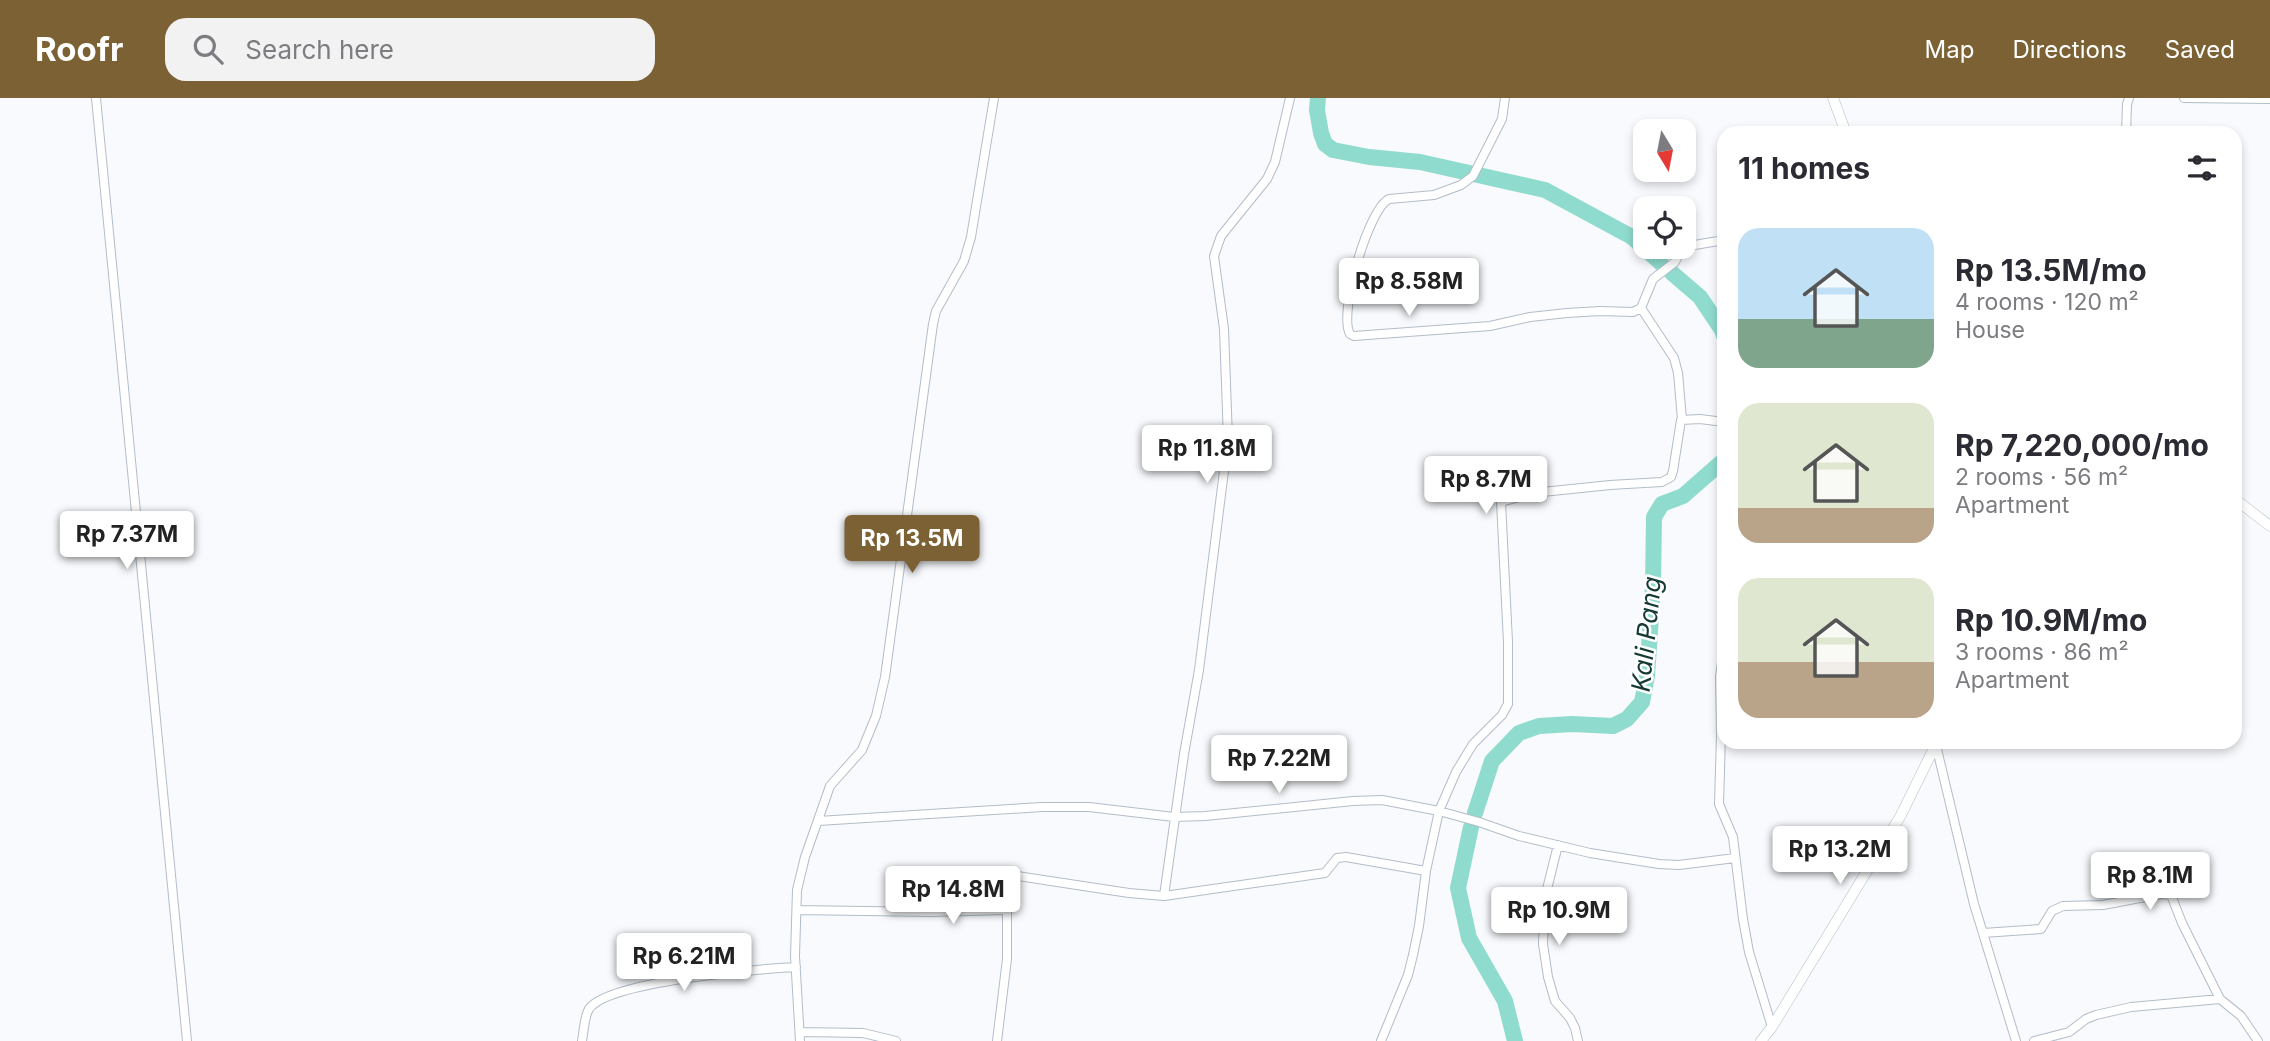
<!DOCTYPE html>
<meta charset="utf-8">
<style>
body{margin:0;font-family:Inter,sans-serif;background:#f2f2f3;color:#2b2b33;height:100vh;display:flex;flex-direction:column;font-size:26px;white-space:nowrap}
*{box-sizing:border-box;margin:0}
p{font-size:23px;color:#7c7c81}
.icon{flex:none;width:38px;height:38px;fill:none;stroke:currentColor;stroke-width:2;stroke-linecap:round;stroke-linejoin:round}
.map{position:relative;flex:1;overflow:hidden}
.sheet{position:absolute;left:1717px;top:28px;width:525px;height:623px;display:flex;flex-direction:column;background:#fff;border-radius:21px;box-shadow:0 4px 10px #0003}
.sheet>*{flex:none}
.needle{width:46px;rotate:170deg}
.buttons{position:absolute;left:1633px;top:21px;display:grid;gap:14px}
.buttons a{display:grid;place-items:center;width:63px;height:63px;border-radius:14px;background:#fff;box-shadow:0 4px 10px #0003;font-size:35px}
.price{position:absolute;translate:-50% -60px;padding:0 16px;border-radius:7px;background:#fff;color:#222;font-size:23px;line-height:46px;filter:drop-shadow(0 2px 4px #0008)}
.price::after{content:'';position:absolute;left:50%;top:42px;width:21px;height:16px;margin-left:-10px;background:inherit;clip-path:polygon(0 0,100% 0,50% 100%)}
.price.active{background:#7b6133;color:#fff}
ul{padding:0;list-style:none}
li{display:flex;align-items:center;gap:21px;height:175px;padding:0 21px}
li span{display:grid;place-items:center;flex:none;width:196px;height:140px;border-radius:21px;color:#555}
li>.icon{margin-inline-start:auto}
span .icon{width:84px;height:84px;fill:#fffc;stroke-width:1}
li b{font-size:30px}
h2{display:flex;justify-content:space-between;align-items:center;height:84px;padding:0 21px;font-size:30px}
header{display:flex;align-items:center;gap:42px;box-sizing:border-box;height:98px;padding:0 35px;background:#7b6133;color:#fff}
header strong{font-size:33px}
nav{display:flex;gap:38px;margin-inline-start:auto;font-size:24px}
.search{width:490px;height:63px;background:#f2f2f3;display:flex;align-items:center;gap:18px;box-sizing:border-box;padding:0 24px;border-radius:21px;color:#7c7c81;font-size:26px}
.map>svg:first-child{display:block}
</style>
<header>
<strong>Roofr</strong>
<div class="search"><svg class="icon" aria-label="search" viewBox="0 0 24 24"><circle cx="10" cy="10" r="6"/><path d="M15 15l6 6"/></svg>Search here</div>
<nav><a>Map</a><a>Directions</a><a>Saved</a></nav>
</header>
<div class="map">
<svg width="2270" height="943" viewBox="0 0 2270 943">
<rect width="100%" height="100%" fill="#f8fafd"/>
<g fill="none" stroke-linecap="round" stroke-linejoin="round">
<path stroke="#8fdcce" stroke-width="16" d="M1318 0 1317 12 1321 35 1325 46 1333 52 1369 59 1420 64 1545 92 1632 139 1661 165
M1672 175 1700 199 1722 232 1724 238
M1475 715 1492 663 1519 635 1539 628 1572 626 1613 628 1627 621 1642 604 1647 578 1653 489 1654 419 1662 406 1683 398 1724 362
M1471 729 1458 790 1469 840 1505 903 1515 943"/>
<g stroke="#b2bdc9" stroke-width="10">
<path id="minor" d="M96 0 187 943
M1505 0 1502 21 1473 78 1461 87 1434 97 1389 101C1368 111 1338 216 1350 236L1354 238 1490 228 1530 219 1567 215 1600 213 1633 214 1641 210 1653 181 1675 164 1683 149 1724 142
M2184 0 2270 1
M2126 35 2127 6 2129 0
M1641 210 1674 260 1678 275 1682 321
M1724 549 1720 579 1721 638 1719 706 1733 739 1743 821 1749 854 1772 929
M1936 647 1974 806 2016 943
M818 723 1042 709H1089L1174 719 1205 718 1353 703 1382 702 1439 713 1479 724 1519 738 1590 755 1659 766 1679 767 1735 760
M1558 747 1545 799 1543 846 1548 879 1555 903 1570 920 1575 930 1578 943
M1164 798 1184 656 1199 572 1228 341 1224 231 1214 158 1221 138 1267 81 1275 64 1290 0
M797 812 931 814 1007 812V861L997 943
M1007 812 1005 776 1129 795 1164 798 1325 775 1337 760 1346 759 1426 773
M1983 835 2041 831 2052 813 2063 808 2103 807 2161 796 2171 797 2182 825 2220 901 2241 918 2258 943
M801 934 863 935 896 943
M582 943C584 933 584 919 589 911 608 883 760 871 796 869
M800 943 795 858 797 792 805 759 830 688 862 652 876 618 885 579 933 226 936 213 964 163 971 139 994 0
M1381 943 1408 877 1413 857 1419 828 1426 773 1439 713 1456 674 1473 646 1502 617 1508 606V544L1501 404 1533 395 1610 387 1662 384 1671 379 1673 373 1681 322 1700 321 1724 324
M2034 943 2069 934 2086 921 2096 917 2131 909 2220 901"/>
</g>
<g stroke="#b2bdc9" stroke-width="11">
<path id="tertiary" d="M1833 0 1846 35
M2235 401 2270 428
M1761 943 1772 929 1901 717 1937 644"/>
</g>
<use href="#minor" stroke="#fff" stroke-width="8"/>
<use href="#tertiary" stroke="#fff" stroke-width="10"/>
</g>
<g text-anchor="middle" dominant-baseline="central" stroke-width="5" stroke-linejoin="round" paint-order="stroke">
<g font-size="26" font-style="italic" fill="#153a34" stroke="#fff">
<text transform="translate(1646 536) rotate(-84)">Kali Pang</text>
</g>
</g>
</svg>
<div class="buttons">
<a><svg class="needle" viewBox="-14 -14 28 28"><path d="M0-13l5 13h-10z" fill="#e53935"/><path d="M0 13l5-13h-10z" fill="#7c7c81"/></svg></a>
<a><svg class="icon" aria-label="locate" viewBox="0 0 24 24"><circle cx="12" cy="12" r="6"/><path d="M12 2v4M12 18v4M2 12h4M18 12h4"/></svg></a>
</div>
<b class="price" style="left:1409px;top:220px">Rp 8.58M</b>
<b class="price" style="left:1207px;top:387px">Rp 11.8M</b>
<b class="price" style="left:1486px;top:418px">Rp 8.7M</b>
<b class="price" style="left:127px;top:473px">Rp 7.37M</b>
<b class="price active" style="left:912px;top:477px">Rp 13.5M</b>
<b class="price" style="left:1279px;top:697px">Rp 7.22M</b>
<b class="price" style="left:1840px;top:788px">Rp 13.2M</b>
<b class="price" style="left:2150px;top:814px">Rp 8.1M</b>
<b class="price" style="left:953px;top:828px">Rp 14.8M</b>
<b class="price" style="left:1559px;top:849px">Rp 10.9M</b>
<b class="price" style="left:684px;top:895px">Rp 6.21M</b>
<section class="sheet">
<h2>11 homes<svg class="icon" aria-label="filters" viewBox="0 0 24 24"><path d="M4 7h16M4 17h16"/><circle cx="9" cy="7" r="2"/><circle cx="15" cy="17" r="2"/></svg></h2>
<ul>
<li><span style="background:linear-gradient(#bfe0f5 65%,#7fa58c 0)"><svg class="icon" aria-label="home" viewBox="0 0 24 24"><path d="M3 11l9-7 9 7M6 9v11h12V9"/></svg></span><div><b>Rp 13.5M/mo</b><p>4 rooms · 120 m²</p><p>House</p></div></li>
<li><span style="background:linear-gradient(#dfe7d0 75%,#b9a48a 0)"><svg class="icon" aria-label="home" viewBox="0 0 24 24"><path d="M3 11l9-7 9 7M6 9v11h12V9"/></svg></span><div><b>Rp 7,220,000/mo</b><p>2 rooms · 56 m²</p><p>Apartment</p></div></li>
<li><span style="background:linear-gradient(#dfe7d0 60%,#b9a48a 0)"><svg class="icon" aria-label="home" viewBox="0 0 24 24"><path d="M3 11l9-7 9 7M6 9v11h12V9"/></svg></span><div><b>Rp 10.9M/mo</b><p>3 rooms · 86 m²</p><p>Apartment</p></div></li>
</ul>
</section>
</div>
